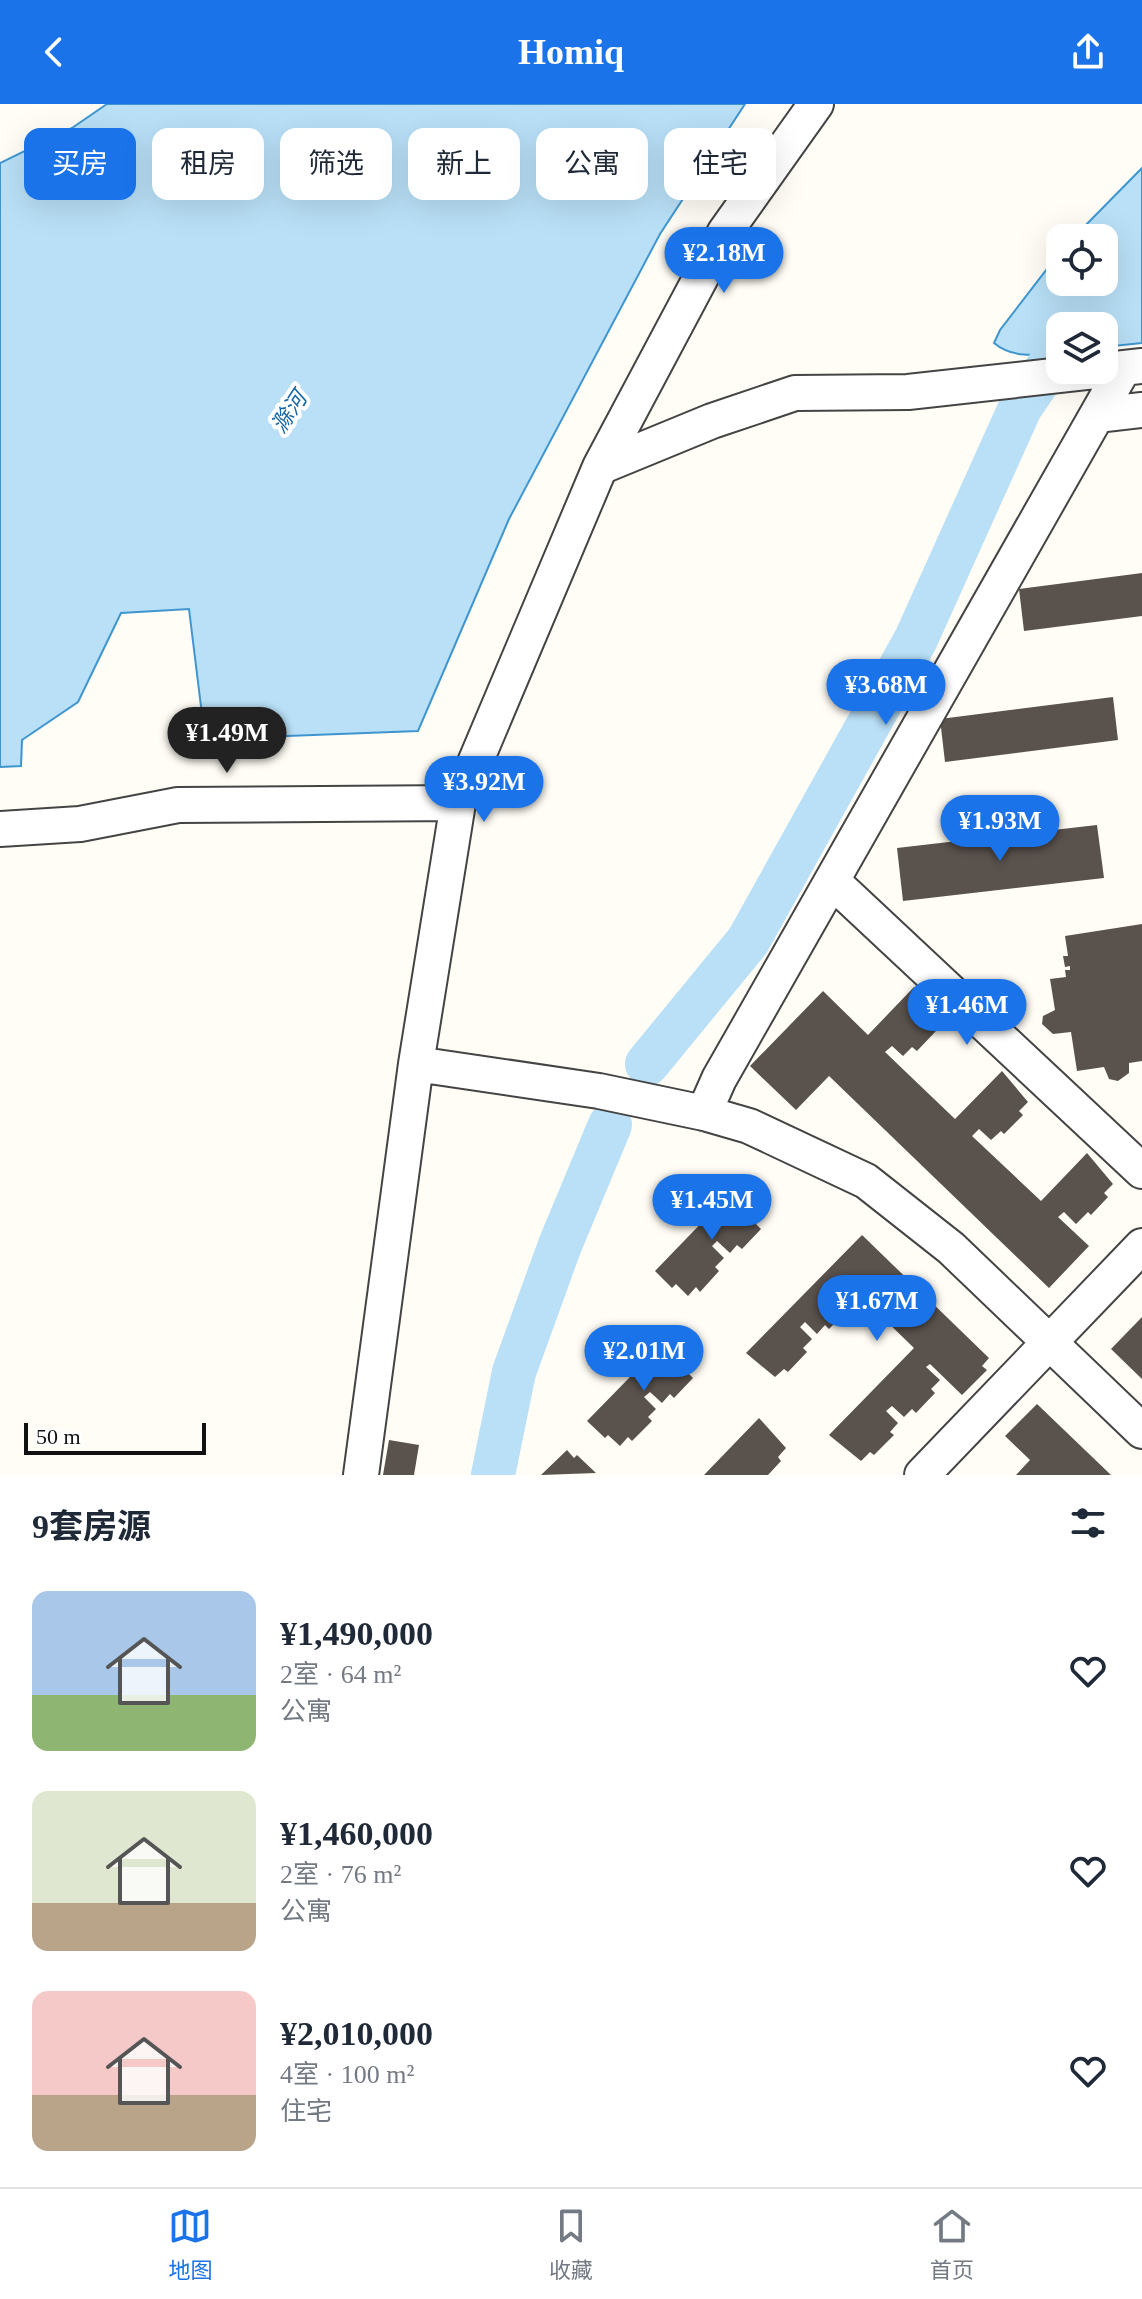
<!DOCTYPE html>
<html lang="zh">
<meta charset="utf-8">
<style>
body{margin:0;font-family:"Times New Roman","Noto Sans SC",serif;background:#f6f6f7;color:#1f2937;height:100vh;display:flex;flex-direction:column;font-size:30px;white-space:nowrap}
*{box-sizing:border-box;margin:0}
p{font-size:26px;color:#747a83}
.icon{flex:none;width:44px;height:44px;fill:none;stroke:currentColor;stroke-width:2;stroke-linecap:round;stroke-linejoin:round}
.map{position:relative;height:1371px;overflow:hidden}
.details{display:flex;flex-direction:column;background:#fff;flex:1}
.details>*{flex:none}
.guide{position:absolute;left:24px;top:24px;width:1094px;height:72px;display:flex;gap:16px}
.fabs{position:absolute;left:1046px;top:120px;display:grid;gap:16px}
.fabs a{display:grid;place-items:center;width:72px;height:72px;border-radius:16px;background:#fff;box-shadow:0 8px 32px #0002;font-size:40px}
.scale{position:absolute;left:24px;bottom:20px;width:182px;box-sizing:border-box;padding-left:8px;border:4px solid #111;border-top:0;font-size:22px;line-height:28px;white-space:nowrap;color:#111;-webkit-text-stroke:6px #fff;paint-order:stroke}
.price{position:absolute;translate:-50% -68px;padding:0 18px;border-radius:28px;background:#1a73e8;color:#fff;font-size:26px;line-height:52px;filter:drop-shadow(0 2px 4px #0008)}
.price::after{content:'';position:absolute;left:50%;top:48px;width:24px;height:18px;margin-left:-12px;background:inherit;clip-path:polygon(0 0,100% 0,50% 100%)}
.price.selected{background:#222;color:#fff}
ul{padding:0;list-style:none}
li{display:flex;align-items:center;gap:24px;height:200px;padding:0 32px}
li span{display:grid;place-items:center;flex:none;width:224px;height:160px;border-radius:16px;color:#555}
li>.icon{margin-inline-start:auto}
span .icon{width:96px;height:96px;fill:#fffc;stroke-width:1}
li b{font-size:34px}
h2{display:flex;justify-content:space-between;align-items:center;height:96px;padding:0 32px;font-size:34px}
.chip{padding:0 28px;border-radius:16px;background:#fff;box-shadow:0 8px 32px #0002;font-size:28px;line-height:72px}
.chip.selected{background:#1a73e8;color:#fff}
header{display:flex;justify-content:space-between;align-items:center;height:104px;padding:0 32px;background:#1a73e8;color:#fff;font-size:36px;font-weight:800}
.tabs{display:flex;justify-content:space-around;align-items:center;height:112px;border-top:2px solid #e0e1e3;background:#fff;font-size:22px;color:#747a83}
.tabs a{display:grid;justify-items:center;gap:4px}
.tabs .selected{color:#1a73e8}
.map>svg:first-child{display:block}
</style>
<header><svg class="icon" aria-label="back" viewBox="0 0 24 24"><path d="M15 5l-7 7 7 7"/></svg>Homiq<svg class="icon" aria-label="share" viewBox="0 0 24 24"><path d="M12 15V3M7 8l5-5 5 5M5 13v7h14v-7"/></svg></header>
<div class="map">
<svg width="1142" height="1371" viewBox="0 0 1142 1371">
<rect width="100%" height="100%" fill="#fffdf5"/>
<path fill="#b9e0f7" stroke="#3f96cf" stroke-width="2" d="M107 0H745L660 130 509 415 418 627 205 635 189 505 121 509 78 598 22 636 21 662 0 663V59L72 24Z
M1142 64V239L1104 243V222H1060V248C1037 251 1013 255 994 239L1000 226 1060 148V178H1104V134H1073Z"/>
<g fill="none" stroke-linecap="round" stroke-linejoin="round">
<path stroke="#b9e0f7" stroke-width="44" d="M647 960 748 837 916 535 1020 304 1060 245
M493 1371 514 1268 560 1141 610 1021"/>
</g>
<path fill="#5a524d" d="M1142 469V512L1024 527 1019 485Z
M1113 593 1118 636 945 658 940 615Z
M1097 721 1104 774 903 797 897 744Z
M1142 820V957L1129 959V969L1118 977 1109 975 1104 963 1077 967 1071 928 1053 930 1042 920 1043 912 1055 906 1050 875 1066 873 1065 866H1070V862L1065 863 1063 852H1068L1065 832Z
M914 883 940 913 931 922 936 927 917 947 912 943 903 952 892 942 885 948 955 1015 1002 967 1028 998 1019 1007 1023 1011 1004 1030 1001 1027 991 1036 979 1025 972 1032 1041 1097 1087 1049 1113 1080 1104 1089 1108 1093 1091 1111 1088 1108 1076 1120 1064 1108 1058 1113 1089 1142 1049 1184 829 972 796 1006 750 962 823 887 868 931Z
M740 1079 765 1111 756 1120 761 1125 742 1145 737 1141 730 1149 717 1137 712 1142 724 1154 715 1163 719 1167 700 1188 696 1183 688 1192 676 1180 672 1184 655 1167Z
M862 1131 989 1254 982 1262 987 1266 962 1291 930 1260 926 1263 940 1276 931 1285 935 1289 916 1309 912 1305 904 1313 892 1302 886 1307 898 1319 890 1328 894 1331 874 1351 870 1348 861 1357 829 1331 914 1244 845 1177 841 1181 853 1192 844 1201 849 1205 829 1225 825 1221 817 1230 805 1218 800 1223 812 1235 803 1244 807 1248 788 1268 784 1265 775 1273 746 1249Z
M1142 1213V1275L1111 1245Z
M671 1231 698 1261 689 1270 693 1274 674 1294 670 1290 662 1299 650 1288 644 1293 656 1305 648 1313 652 1317 632 1337 628 1333 620 1342 608 1331 605 1334 587 1317Z
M1037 1300 1111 1371H1016L1030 1356 1005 1332Z
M759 1314 786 1344 778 1353 781 1357 768 1371H704Z
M389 1336 419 1341 414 1371H383Z
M567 1346 574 1354 577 1351 596 1369 541 1371Z"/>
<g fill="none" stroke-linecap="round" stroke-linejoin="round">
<g stroke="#444" stroke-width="38">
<path id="minor" d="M1097 311 1142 306
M600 363 725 128 816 0
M0 725 80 720 178 701 458 699
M832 777 1142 1067
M416 960 599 987 704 1009 749 1022 866 1077 951 1144 1142 1327
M704 1009 719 975 1123 265
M361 1371 416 960 458 699 600 363 712 317 795 289 908 288 1142 262
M922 1371 1142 1142"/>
</g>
<use href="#minor" stroke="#fff" stroke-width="34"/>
</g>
<g text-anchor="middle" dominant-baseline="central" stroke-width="8" stroke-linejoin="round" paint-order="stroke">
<g font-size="22" font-style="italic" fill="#1768a6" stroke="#fff">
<text transform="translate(289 308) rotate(-56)">滁河</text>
</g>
</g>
</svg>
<div class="fabs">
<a><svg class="icon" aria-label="locate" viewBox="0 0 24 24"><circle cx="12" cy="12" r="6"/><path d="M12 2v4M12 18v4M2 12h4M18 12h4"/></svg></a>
<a><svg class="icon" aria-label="layers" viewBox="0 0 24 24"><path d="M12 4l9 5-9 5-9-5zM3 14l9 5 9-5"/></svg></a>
</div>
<div class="scale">50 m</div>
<b class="price" style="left:724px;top:191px">¥2.18M</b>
<b class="price" style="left:886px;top:623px">¥3.68M</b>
<b class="price selected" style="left:227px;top:671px">¥1.49M</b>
<b class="price" style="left:484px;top:720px">¥3.92M</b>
<b class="price" style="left:1000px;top:759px">¥1.93M</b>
<b class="price" style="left:967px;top:943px">¥1.46M</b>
<b class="price" style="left:712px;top:1138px">¥1.45M</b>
<b class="price" style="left:877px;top:1239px">¥1.67M</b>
<b class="price" style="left:644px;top:1289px">¥2.01M</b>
<div class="guide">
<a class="chip selected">买房</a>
<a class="chip">租房</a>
<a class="chip">筛选</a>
<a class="chip">新上</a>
<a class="chip">公寓</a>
<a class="chip">住宅</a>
</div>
</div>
<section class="details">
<h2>9套房源<svg class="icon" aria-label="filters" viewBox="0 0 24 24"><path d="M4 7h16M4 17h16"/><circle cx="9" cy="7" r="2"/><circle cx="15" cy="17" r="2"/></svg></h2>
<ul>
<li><span style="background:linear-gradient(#a9c7e8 65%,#8fb573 0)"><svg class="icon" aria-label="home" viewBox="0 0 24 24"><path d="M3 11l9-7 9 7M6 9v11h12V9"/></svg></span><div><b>¥1,490,000</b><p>2室 · 64 m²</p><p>公寓</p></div><svg class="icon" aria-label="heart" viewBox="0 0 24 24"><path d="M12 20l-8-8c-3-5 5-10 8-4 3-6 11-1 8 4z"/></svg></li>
<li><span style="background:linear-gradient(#dfe7d0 70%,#b9a48a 0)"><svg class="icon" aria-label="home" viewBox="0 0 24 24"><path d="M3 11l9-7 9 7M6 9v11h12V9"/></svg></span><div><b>¥1,460,000</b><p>2室 · 76 m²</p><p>公寓</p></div><svg class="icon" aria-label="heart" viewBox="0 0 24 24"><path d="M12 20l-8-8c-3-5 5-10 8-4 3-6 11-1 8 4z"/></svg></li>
<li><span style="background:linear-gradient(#f6c9c9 65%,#b9a48a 0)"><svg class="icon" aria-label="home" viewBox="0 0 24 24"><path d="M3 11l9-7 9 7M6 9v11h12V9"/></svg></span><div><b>¥2,010,000</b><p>4室 · 100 m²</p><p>住宅</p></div><svg class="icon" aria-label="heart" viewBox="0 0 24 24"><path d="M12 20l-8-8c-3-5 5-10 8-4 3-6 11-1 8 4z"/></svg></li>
</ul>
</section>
<nav class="tabs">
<a class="selected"><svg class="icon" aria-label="map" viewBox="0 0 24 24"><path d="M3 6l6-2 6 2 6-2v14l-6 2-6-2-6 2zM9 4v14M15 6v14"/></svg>地图</a>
<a><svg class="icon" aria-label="saved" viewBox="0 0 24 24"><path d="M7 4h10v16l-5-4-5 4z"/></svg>收藏</a>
<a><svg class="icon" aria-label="home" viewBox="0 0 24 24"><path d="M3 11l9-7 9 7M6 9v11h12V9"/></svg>首页</a>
</nav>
